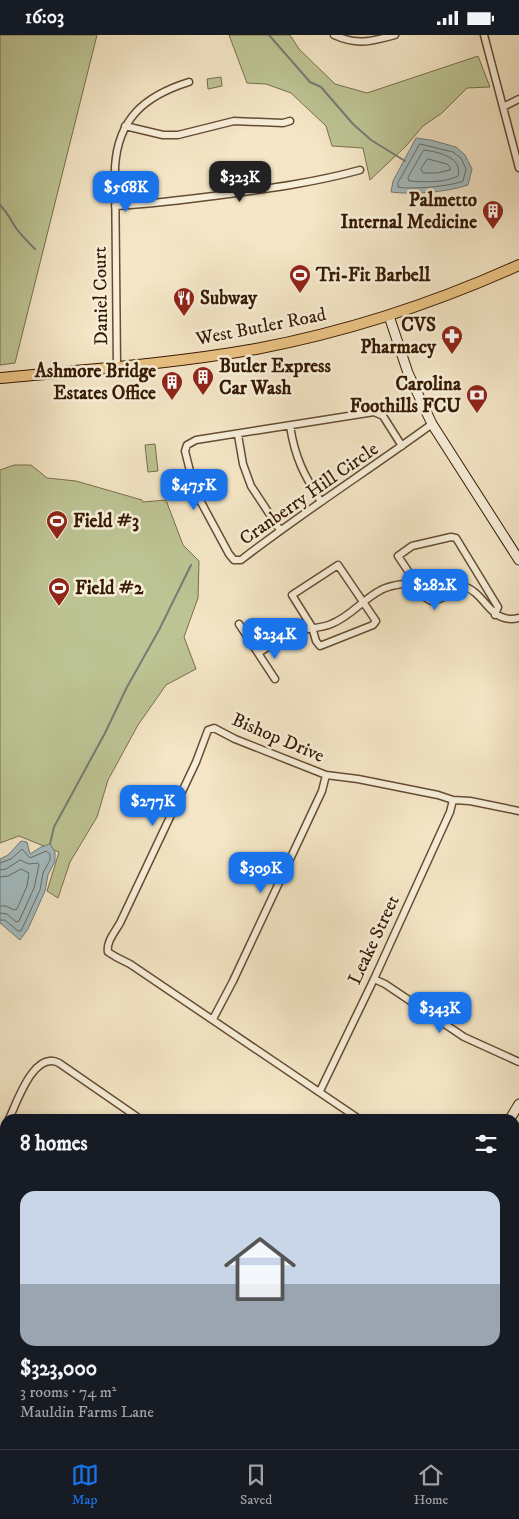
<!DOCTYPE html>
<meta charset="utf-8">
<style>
body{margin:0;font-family:"IM FELL DW Pica",serif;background:#242831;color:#f1f3f6;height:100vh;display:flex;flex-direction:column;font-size:19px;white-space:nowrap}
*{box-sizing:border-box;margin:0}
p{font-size:16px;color:#9ea1a6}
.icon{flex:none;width:28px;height:28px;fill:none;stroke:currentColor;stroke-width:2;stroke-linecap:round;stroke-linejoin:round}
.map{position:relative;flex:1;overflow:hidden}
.sheet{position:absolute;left:0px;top:1079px;width:520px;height:336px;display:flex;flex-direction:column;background:#171b24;border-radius:15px 15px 0 0;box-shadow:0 2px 8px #0003}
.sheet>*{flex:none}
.price{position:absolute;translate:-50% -42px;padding:0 11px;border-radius:10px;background:#1a73e8;color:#fff;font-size:16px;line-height:32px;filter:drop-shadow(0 1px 2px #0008)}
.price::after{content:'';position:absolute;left:50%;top:30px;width:15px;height:11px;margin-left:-8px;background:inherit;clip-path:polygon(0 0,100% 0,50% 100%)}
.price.selected{background:#222;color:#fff}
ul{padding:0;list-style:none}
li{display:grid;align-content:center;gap:10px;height:265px;padding:0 20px}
li span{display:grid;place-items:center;height:155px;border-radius:15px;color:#555}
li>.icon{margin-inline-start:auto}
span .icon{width:90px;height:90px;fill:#fffc;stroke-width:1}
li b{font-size:21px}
h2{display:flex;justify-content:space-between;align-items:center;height:60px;padding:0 20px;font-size:21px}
.status{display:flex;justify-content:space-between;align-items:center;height:35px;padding:0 25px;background:#171b24;direction:ltr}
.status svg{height:14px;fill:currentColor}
.tab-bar{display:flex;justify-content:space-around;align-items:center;height:70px;border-top:1px solid #363941;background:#171b24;font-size:14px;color:#9ea1a6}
.tab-bar a{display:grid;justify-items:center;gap:2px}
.tab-bar .selected{color:#1a73e8}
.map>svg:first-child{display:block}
</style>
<div class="status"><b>16:03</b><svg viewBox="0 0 49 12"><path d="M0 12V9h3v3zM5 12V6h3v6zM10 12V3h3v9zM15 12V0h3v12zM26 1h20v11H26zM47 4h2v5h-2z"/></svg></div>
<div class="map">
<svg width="519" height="1414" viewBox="0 0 519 1414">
<rect width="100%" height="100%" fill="#f4e6c6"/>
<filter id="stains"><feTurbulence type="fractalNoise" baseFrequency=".004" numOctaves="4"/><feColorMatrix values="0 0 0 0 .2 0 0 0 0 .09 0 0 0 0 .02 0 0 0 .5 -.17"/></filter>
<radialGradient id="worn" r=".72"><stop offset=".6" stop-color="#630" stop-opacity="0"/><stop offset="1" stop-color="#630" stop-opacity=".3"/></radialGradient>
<path fill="#bdc494" stroke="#796e4b" d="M0 0H97L15 328 0 330Z
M229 0H290L299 14 335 49 367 58 478 21 490 52 467 53 442 78 423 91 406 111 370 145 363 113 332 111 326 91 291 58 266 49 247 48Z
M221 42 222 51 208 54 207 44Z
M155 409 158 436 148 437 145 410Z
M14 430H31L47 443 76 446 142 465 143 467 166 465 183 510 199 526 198 563 184 602 196 634 166 650 138 690 108 745 97 782 70 827 58 863 47 856 59 817 19 801 0 808V435Z
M515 1284 519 1287V1369L515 1366Z"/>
<path fill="#a2bcc1" stroke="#767b75" d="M416 103 431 105 456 112 465 120 472 134 468 150C448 157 412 160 391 157L393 146Z
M21 806 27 807 30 819 41 812 50 809 55 817V826L48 840 45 856 28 894 20 905 0 888V824L8 820Z"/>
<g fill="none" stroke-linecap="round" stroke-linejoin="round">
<path stroke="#6c6a62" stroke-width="1" d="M420 109 453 117 461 123 466 134 463 146C452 151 410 155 398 152V148Z
M424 115C438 117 463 122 458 141 445 148 423 147 409 146L408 143Z
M428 124 447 129 450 132V135L437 138H423L421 134Z
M0 828 11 824 22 814 30 823 46 816 50 819V825L43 838 40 855 21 896H18L5 885H0
M0 835 6 834 20 825 29 829 38 828 39 830 34 853 19 886 16 887 7 879 0 878
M0 842 8 841 21 834 29 838 27 851 17 874 14 875 6 871H0"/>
<path stroke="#767b75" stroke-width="2" d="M269 0 310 47 321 52 353 89 371 105 405 126
M0 170C9 179 9 183 16 193 21 200 28 207 35 214
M50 809 54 792 105 698 127 652 159 595 191 530"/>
<g stroke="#654c33" stroke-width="9">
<path id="street" d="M334 0C358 11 372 6 395 0
M484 0 519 133
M503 72 519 64
M125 91 163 100H178L234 86 283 88 290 86
M115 171C153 169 191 164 229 159 273 153 316 147 360 135
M117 332 115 132C118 84 144 61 189 47
M290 391C295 423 304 440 321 467
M238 400 243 429 251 451 280 495
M402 411 383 381 374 377 196 405 187 410 185 416 195 456 229 519 234 525H241C303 477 369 435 432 389
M338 530 376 586 373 590 320 611 316 606 312 592 292 560Z
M460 550C453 558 441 565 431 566L426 563 398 521 412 511 451 502 456 503 498 572 495 580
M239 589 275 644
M258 618C272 610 285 600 301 595 311 593 322 593 331 589 350 582 363 564 381 555 397 546 445 546 463 551 487 558 489 590 519 583
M374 944 385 949 464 1002 519 1027
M213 984 233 946 322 756 326 740
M320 1056 374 944 450 777 453 765
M9 1084C17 1067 34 1015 59 1028L140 1084
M359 1084 130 929 116 922 108 917C106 907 115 897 120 888L196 727 208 695 214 693 235 704 326 740 358 744 438 760 453 765 470 766 519 776
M0 1103 5 1092
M0 1355 5 1361
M13 1414 14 1410"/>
</g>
<g stroke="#351902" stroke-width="11">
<path id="secondary" d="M389 281 408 338 432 389 519 525
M510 1084 519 1069
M305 1414 307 1410"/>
</g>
<g stroke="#351902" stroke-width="12">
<path id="primary" d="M0 343C85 335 171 329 256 314 346 297 435 268 519 230"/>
</g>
<use href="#street" stroke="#f8efda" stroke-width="6"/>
<use href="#secondary" stroke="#f8efda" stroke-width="9"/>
<use href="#primary" stroke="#eac383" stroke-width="10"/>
</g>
<defs>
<g id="building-pin" transform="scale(1.125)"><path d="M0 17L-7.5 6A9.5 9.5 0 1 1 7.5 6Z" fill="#8f2418" stroke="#f8efda"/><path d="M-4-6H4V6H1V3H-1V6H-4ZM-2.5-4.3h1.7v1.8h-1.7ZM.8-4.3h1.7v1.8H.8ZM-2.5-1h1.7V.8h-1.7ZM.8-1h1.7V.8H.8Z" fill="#fff"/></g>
<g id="stadium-pin" transform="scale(1.125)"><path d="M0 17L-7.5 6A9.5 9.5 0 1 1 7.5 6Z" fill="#8f2418" stroke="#f8efda"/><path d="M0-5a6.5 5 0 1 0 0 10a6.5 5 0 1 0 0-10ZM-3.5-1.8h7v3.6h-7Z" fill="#fff"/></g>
<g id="restaurant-pin" transform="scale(1.125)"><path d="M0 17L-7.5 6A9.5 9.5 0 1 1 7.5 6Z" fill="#8f2418" stroke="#f8efda"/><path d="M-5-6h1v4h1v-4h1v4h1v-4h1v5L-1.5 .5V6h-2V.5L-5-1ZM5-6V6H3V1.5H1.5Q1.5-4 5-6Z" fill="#fff"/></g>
<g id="pharmacy-pin" transform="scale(1.125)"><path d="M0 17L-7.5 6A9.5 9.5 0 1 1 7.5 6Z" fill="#8f2418" stroke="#f8efda"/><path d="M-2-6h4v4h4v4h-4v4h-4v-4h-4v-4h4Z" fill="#fff"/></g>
<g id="bank-pin" transform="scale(1.125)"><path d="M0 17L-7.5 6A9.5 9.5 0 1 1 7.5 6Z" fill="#8f2418" stroke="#f8efda"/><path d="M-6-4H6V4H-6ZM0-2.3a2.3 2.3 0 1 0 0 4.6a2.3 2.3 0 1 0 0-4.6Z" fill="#fff"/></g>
</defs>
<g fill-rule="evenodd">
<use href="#building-pin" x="493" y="176"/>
<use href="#stadium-pin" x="300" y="240"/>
<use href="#restaurant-pin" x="184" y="263"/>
<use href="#pharmacy-pin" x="452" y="301"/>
<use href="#building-pin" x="203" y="342"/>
<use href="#building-pin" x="172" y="347"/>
<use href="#bank-pin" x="477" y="360"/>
<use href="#stadium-pin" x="57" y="486"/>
<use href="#stadium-pin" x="59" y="553"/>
</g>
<g text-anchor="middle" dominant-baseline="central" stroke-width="5" stroke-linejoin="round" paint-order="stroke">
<g font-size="19" font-weight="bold" fill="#351902" stroke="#f8efda" text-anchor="start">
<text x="477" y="165" text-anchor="end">Palmetto<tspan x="477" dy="22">Internal Medicine</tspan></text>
<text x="316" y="240">Tri-Fit Barbell</text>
<text x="200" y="263">Subway</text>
<text x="436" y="290" text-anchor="end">CVS<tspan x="436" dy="22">Pharmacy</tspan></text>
<text x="219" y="331">Butler Express<tspan x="219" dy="22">Car Wash</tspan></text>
<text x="156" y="336" text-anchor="end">Ashmore Bridge<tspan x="156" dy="22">Estates Office</tspan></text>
<text x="461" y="349" text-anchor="end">Carolina<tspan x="461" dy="22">Foothills FCU</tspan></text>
<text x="73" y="486">Field #3</text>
<text x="75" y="553">Field #2</text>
</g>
<g font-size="19" fill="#351902" stroke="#f8efda">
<text transform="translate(101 261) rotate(-91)">Daniel Court</text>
<text transform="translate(261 292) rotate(-11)">West Butler Road</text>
<text transform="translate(309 459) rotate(-35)">Cranberry Hill Circle</text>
<text transform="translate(278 703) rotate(23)">Bishop Drive</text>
<text transform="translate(374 905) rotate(-65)">Leake Street</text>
</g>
</g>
<rect width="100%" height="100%" filter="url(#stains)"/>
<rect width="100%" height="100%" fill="url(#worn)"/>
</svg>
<b class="price selected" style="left:240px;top:168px">$323K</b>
<b class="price" style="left:126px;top:178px">$568K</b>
<b class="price" style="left:194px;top:476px">$475K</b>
<b class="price" style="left:435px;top:576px">$282K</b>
<b class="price" style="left:275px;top:625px">$234K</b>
<b class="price" style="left:153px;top:792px">$277K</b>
<b class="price" style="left:261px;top:859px">$309K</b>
<b class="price" style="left:440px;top:999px">$343K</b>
<section class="sheet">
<h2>8 homes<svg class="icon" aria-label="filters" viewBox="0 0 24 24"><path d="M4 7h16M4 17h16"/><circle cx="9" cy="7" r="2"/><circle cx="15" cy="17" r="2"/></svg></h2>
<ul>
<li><span style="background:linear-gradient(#c9d6e8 60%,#9aa5b1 0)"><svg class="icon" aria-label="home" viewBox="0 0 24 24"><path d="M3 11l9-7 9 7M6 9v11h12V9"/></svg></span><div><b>$323,000</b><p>3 rooms · 74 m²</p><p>Mauldin Farms Lane</p></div></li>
</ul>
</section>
</div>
<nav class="tab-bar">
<a class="selected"><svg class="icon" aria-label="map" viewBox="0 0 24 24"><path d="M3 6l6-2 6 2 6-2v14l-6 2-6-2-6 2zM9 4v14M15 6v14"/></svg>Map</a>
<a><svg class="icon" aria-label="saved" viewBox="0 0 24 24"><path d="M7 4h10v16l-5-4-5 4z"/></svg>Saved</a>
<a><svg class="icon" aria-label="home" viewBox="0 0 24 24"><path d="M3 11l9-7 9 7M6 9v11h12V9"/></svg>Home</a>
</nav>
